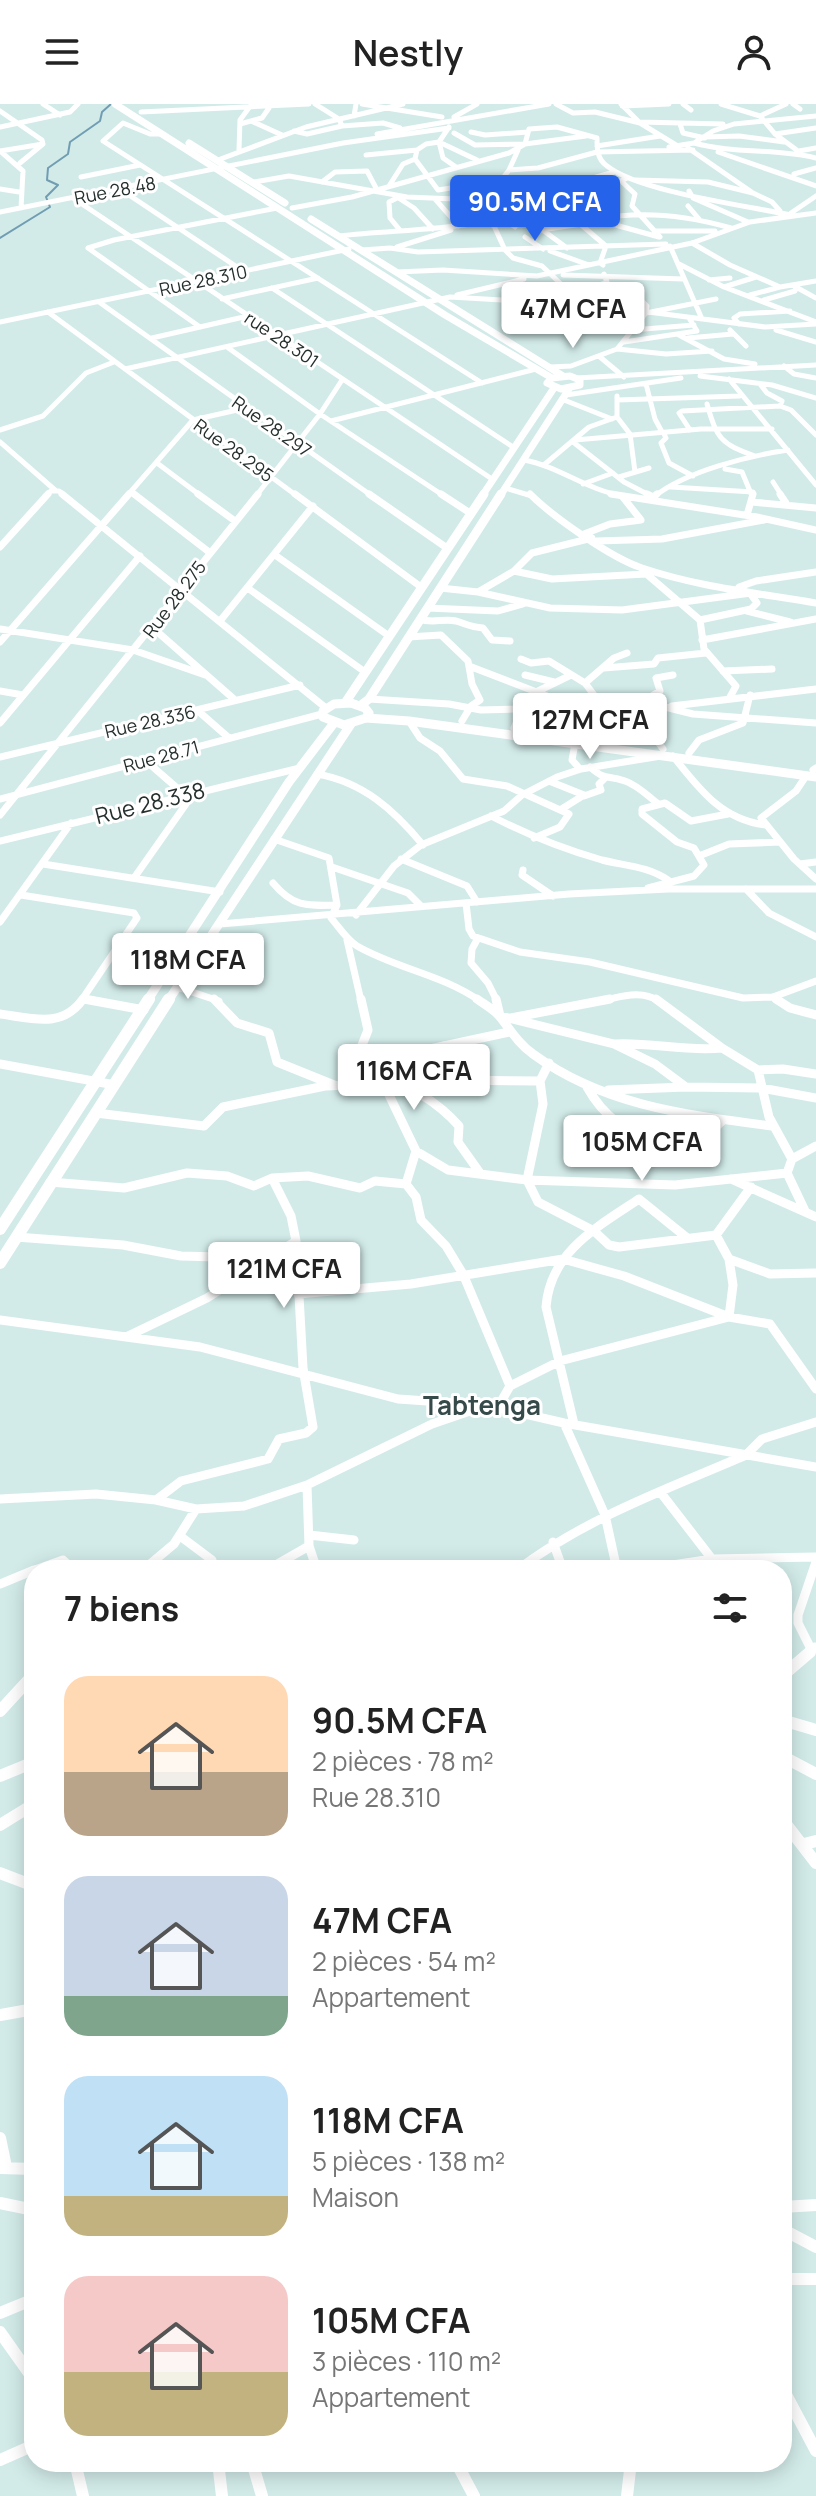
<!DOCTYPE html>
<html lang="fr">
<meta charset="utf-8">
<style>
body{margin:0;font-family:Manrope,sans-serif;background:#f6f6f6;color:#222;height:100vh;display:flex;flex-direction:column;font-size:30px;white-space:nowrap}
*{box-sizing:border-box;margin:0}
p{font-size:26px;color:#767676}
.icon{flex:none;width:44px;height:44px;fill:none;stroke:currentColor;stroke-width:2;stroke-linecap:round;stroke-linejoin:round}
.map{position:relative;flex:1;overflow:hidden}
.side{position:absolute;left:24px;top:1456px;width:768px;height:912px;display:flex;flex-direction:column;background:#fff;border-radius:32px;box-shadow:0 4px 20px #0003}
.side>*{flex:none}
.price{position:absolute;translate:-50% -68px;padding:0 18px;border-radius:8px;background:#fff;color:#222;font-size:26px;line-height:52px;filter:drop-shadow(0 2px 4px #0008)}
.price::after{content:'';position:absolute;left:50%;top:48px;width:24px;height:18px;margin-left:-12px;background:inherit;clip-path:polygon(0 0,100% 0,50% 100%)}
.price.active{background:#2563eb;color:#fff}
ul{padding:0;list-style:none}
li{display:flex;align-items:center;gap:24px;height:200px;padding:0 40px}
li span{display:grid;place-items:center;flex:none;width:224px;height:160px;border-radius:24px;color:#555}
li>.icon{margin-inline-start:auto}
span .icon{width:96px;height:96px;fill:#fffc;stroke-width:1}
li b{font-size:34px}
h2{display:flex;justify-content:space-between;align-items:center;height:96px;padding:0 40px;font-size:34px}
header{display:flex;justify-content:space-between;align-items:center;height:104px;padding:0 40px;background:#fff;font-size:36px;font-weight:600}
.map>svg:first-child{display:block}
</style>
<header><svg class="icon" aria-label="menu" viewBox="0 0 24 24"><path d="M4 6h16M4 12h16M4 18h16"/></svg>Nestly<svg class="icon" aria-label="person" viewBox="0 0 24 24"><circle cx="12" cy="8" r="4"/><path d="M4 21q1-7 8-7t8 7"/></svg></header>
<div class="map">
<svg width="816" height="2392" viewBox="0 0 816 2392">
<rect width="100%" height="100%" fill="#d2ebe9"/>
<g fill="none" stroke-linecap="round" stroke-linejoin="round">
<path stroke="#719db3" stroke-width="2" d="M0 134 50 103 46 93 58 81 47 76 48 64 68 50 70 38 100 17 102 8 111 0"/>
<path stroke="#fff" stroke-width="5" d="M43 0 60 11
M315 0 339 15 342 22 383 19 400 24
M362 0 442 13
M556 0 573 9 595 8 640 19
M621 0 640 19 676 41
M683 0 691 6
M721 0 760 12
M786 0 760 12 775 30 798 47
M793 0 800 5
M622 2 669 0
M0 7 42 36 43 40 20 59
M141 8 309 0
M354 12 356 0
M454 13 477 0
M251 17 282 31
M639 18 723 20
M240 20 262 14 269 4
M680 20 683 29 705 34
M0 23 70 8 78 0
M294 27 307 30 342 22
M471 28 485 31 528 28
M454 29 475 41 525 40 586 32
M163 30H150L123 19 103 37 482 279
M377 30 549 0
M775 30 816 24
M704 33 739 32 784 38
M439 38 477 56
M439 38 443 54 456 63
M694 39C734 50 776 44 816 54
M597 42 660 32
M669 43 694 39 713 27 734 20 816 12
M688 44 753 89 772 98 780 107
M239 46 240 16 251 1
M417 46 415 55 438 86 477 80 496 83
M0 47 23 67 21 104
M0 47 43 40
M799 47 816 44
M718 48 816 82
M366 51 417 46 426 40 439 38 449 23
M218 56 306 23 403 0
M509 66 538 64 597 48 693 46
M794 70 816 64
M81 73 140 61
M627 74 621 77 635 90 632 102 660 133
M635 76 708 78 753 89
M254 78 289 72 407 93 455 95 510 92 659 133
M322 78 335 68 367 67 376 84
M389 82 403 60 415 55
M0 85 19 88
M120 85 243 167
M498 87 496 83 509 66 518 46
M689 87 693 94 748 118
M517 91 554 85 614 68
M496 92 497 97 482 115 494 122 505 146 513 154 542 162 561 180 600 201
M397 93 414 104 433 125
M73 94 492 375
M435 95 459 122
M688 102 699 115
M466 103 488 106
M292 104 352 93 509 49 525 40 529 25 557 23 597 34C597 45 597 55 607 62 639 88 750 102 795 112
M570 107 572 113 606 142 600 159 603 161
M0 108 343 39 449 24
M791 109 816 92
M521 110 567 144
M501 114 515 123
M600 115C644 106 688 112 731 124
M399 125 390 114 389 98 401 92
M541 126 582 120
M655 127H715
M339 132C409 124 478 128 544 100
M525 133 543 145
M692 139 730 161 780 183 816 177
M670 142 702 215
M397 143 451 126
M362 146 390 144 418 148 666 140
M550 147 589 161
M679 160 724 183 816 218
M397 168 443 166 537 172 692 139 750 118 816 109
M563 171 683 175
M709 176 730 174
M794 182 816 194
M724 183 756 173
M272 184 513 343
M578 189 607 178 604 170
M634 189 647 202 646 209
M457 191 524 175
M750 191 780 183
M222 195 318 174
M764 196 795 187
M99 198 372 392
M48 208 297 392
M0 218 349 145
M739 220 734 214 740 210 790 207
M200 223 88 144 114 136 277 104
M578 223 639 217
M632 226 694 221
M730 226 746 242
M776 226 816 238
M677 230 724 255 755 260
M152 234 248 212
M688 234 733 230
M624 238 697 227 689 214
M227 243 320 310 444 392
M617 245 666 250 712 247
M600 253 624 273
M784 262 794 270 816 274
M551 263 571 262 617 245 646 209 716 195
M125 265 450 193 602 202 765 223 816 220
M700 272 772 281 816 294
M576 274 816 261
M729 275 816 381
M646 280 655 315 662 328
M760 280 767 289 782 297 780 302
M566 291 681 274
M617 292V313L630 330 635 368
M564 296 612 315
M617 296 740 292
M707 300C717 335 721 340 755 352
M331 317 536 265
M0 326 43 312 86 269 114 258
M690 326 679 309 682 307 780 302 791 306 816 331
M663 328 666 334 661 339 669 359 693 372
M575 336 701 325H772
M0 338 55 386
M573 338 624 378 651 392
M524 356C558 362 587 386 623 392
M157 359 201 392
M545 360 589 323 617 313
M725 365 742 368 752 392
M619 373 649 364
M773 378 782 392
M583 380 613 369
M671 383 753 388
M505 384 532 392
M132 388 137 392
M45 392 51 387H59L65 392
M127 392 193 316 246 304
M256 392 320 310 342 276
M655 392C687 367 748 352 788 346"/>
<path stroke="#fff" stroke-width="7" d="M62 390 326 604
M134 390 209 448
M198 390 235 417
M295 390 421 483
M369 390 447 444
M441 390 470 409
M530 390C552 412 611 454 642 464 698 483 758 489 816 499
M611 390 757 413 816 426
M647 390 651 392
M780 390 786 399
M650 396 657 390
M752 398 816 404
M747 411 753 390
M584 430 610 420 641 416 622 392
M597 437 662 435 764 416
M0 443 48 390
M275 451 389 532
M514 467 532 449 592 434
M643 467 700 516 751 505 757 499 750 489
M739 483 756 477 816 468
M440 484 478 488 514 467 552 475 646 470
M249 485 365 568
M478 488 550 504 622 506 751 489
M427 504 498 507 523 500
M747 507 790 518
M420 515C432 520 444 514 456 517 466 520 471 523 483 524L492 536 510 537
M700 516 704 545 736 582 730 593
M220 517 313 402
M153 524 235 596
M0 525 133 546 208 572
M408 533 441 531 468 557 472 580 480 596 471 602 462 617
M702 536 816 515
M0 538 129 390
M521 555 531 559 549 557 585 579 600 599 648 624 663 645
M469 562 560 597 665 603 693 610 816 619
M604 564 654 560 658 554 706 549
M723 567 772 565
M525 571 554 578
M585 579 614 554 627 549
M0 587 23 591
M536 588 571 571
M369 595 449 600 481 606 515 605 560 597
M637 601 660 587 656 574 673 571
M672 602 816 585
M197 606 229 634
M409 617 420 634 440 647 463 675 507 682 569 710 560 723 534 734
M0 619 140 452
M514 624 523 604
M575 639 572 656 580 665
M689 649 699 636 743 619 750 591
M673 652C699 685 722 716 766 721
M0 653 300 581
M590 663C607 678 606 670 625 677 637 681 647 691 657 699
M813 666 816 664
M317 670C363 678 394 706 423 741
M806 672 796 687 761 714 794 755 816 775
M549 677 584 691 560 706
M584 692 601 686 599 680 604 675
M0 695 322 610
M0 711 258 390
M491 712C528 731 563 745 602 756 626 762 647 762 668 776
M274 735 329 754 337 801 331 814C339 823 347 836 357 842 397 865 441 870 480 897
M0 737 300 664
M699 752 729 740 780 738
M401 755 467 782 477 798
M43 760 220 788
M800 760 816 758
M332 763 408 789 421 802
M523 766 522 771 553 792
M134 774 186 700 184 690 145 656
M273 779C293 803 306 802 337 801
M648 784 694 772 704 761 694 744 677 738 642 710V705L665 699 691 717 728 710
M746 785 769 809 816 833
M21 791 134 809 137 814 81 897
M466 799 469 825 473 832 520 848 590 858 743 894 773 893 816 877
M356 811 394 762 421 741 504 707 522 691 557 673 581 665 661 652
M0 818 71 719
M220 820 569 790 668 785H816
M478 834 472 845 471 859 488 879 497 897
M347 836 361 897
M177 883 219 897
M773 893 779 897
M84 895 94 897
M603 897C620 892 643 886 658 897"/>
<path stroke="#fff" stroke-width="9" d="M84 895 144 906
M214 895 237 919 269 929 277 958 334 981
M361 895 368 926 357 954 379 970 416 1047 448 1066 527 1076 538 1098 594 1127 609 1141 619 1143 716 1131 751 1083
M477 895C485 901 495 906 501 914 511 927 519 940 533 950 604 1002 688 1011 772 1022
M496 895 500 912 614 940 655 960 686 983 608 986
M656 895 722 944 758 966 783 965 816 970
M776 895 790 904 816 911
M0 910C32 914 62 925 83 895
M511 914 610 895
M615 940C651 938 686 948 722 944
M443 942 455 965 454 976
M358 949 430 945 509 928
M549 959 540 977 543 1000 527 1076 675 1081 787 1069
M0 960 115 981
M758 966 769 1013 792 1055 787 1069 805 1107
M379 970C410 983 436 996 459 1022L458 1038 480 1069
M587 983C610 1024 634 1027 675 1045 692 1033 709 1032 723 1016
M686 983 761 984 816 994
M415 985 454 976 540 977
M96 1009 204 1022 223 1003 325 982 384 980
M792 1055 816 1042
M731 1075 816 1113
M50 1078 124 1084 187 1069 227 1072 254 1082 272 1074 308 1072 360 1084 375 1077 406 1080 416 1047
M406 1080 416 1093 421 1116 446 1142 463 1170 510 1282
M716 1131 729 1155 770 1170 816 1169
M16 1133 123 1141 181 1152 218 1153 257 1163
M298 1190 411 1180 563 1155 624 1172 729 1213 733 1181 729 1155
M0 1216 200 1243 398 1295 486 1301 564 1319 816 1363
M126 1233 207 1194 296 1137 291 1112 272 1074
M564 1319 605 1411 617 1466
M574 1320 546 1203C550 1148 597 1123 639 1095L686 1133
M0 1395 96 1390 156 1396 196 1405 244 1402 307 1381 432 1320 502 1296 510 1282 560 1257 729 1213 770 1220 816 1285
M156 1396 181 1377 268 1355 279 1335 306 1329 313 1323 303 1264 296 1137
M309 1431 354 1436
M180 1432 212 1456
M553 1438 563 1466
M309 1442 317 1466
M712 1455 816 1453
M35 1466 63 1456 74 1466
M143 1466 174 1440 196 1405
M267 1466 309 1442 307 1381
M517 1466C588 1413 665 1386 746 1351L762 1335 816 1318
M639 1466 712 1455 661 1389
M0 1480 34 1466
M811 1545 798 1519V1511L816 1458
M808 1550 815 1543"/>
<path stroke="#fff" stroke-width="12" d="M782 1572 810 1548
M0 1607 34 1570
M782 1616 816 1626
M782 1652 816 1670
M0 1672 34 1658
M782 1715 816 1759
M0 1721 34 1700
M804 1740 816 1737
M0 1769 34 1782
M0 1911 34 1905
M0 2034 6 2063
M0 2064 34 2065
M0 2099 34 2106
M782 2103 816 2101
M782 2125 816 2143
M782 2175H816
M0 2209 34 2195
M0 2228 34 2276
M782 2283 816 2347
M0 2356 34 2341
M75 2358 83 2392
M218 2358 222 2392
M252 2358 262 2392
M456 2358 474 2392
M627 2392 631 2358"/>
<path stroke="#fff" stroke-width="9" d="M366 614 409 617 816 673"/>
<path stroke="#fff" stroke-width="7" d="M115 0 445 211 552 274
M189 39 285 99
M311 115 563 272
M570 272 580 276V281L561 285 547 279 552 274Z
M482 392 554 284
M500 392 569 285"/>
<path stroke="#fff" stroke-width="9" d="M345 599 484 390
M351 599 365 604 369 609 366 614 344 621 323 613V607L334 600Z
M361 601 369 595 501 390
M147 897 289 678 334 619
M168 897 351 620"/>
<path stroke="#fff" stroke-width="12" d="M0 1125 149 895
M0 1159 169 895"/>
</g>
<g text-anchor="middle" dominant-baseline="central" stroke-width="6" stroke-linejoin="round" paint-order="stroke">
<g font-size="18" fill="#252f2e" stroke="#fff">
<text transform="translate(115 86) rotate(-11)">Rue 28.48</text>
<text transform="translate(203 176) rotate(-12)">Rue 28.310</text>
<text transform="translate(282 235) rotate(34)">rue 28.301</text>
<text transform="translate(272 322) rotate(35)">Rue 28.297</text>
<text transform="translate(234 346) rotate(36)">Rue 28.295</text>
<text transform="translate(174 495) rotate(-53)">Rue 28.275</text>
<text transform="translate(150 617) rotate(-13)">Rue 28.336</text>
<text transform="translate(161 652) rotate(-15)">Rue 28.71</text>
</g>
<g font-size="22" fill="#252f2e" stroke="#fff">
<text transform="translate(150 699) rotate(-14)">Rue 28.338</text>
</g>
<g font-size="26" font-weight="bold" fill="#354a49" stroke="#fff">
<text x="482" y="1301">Tabtenga</text>
</g>
</g>
</svg>
<b class="price active" style="left:535px;top:139px">90.5M CFA</b>
<b class="price" style="left:573px;top:246px">47M CFA</b>
<b class="price" style="left:590px;top:657px">127M CFA</b>
<b class="price" style="left:188px;top:897px">118M CFA</b>
<b class="price" style="left:414px;top:1008px">116M CFA</b>
<b class="price" style="left:642px;top:1079px">105M CFA</b>
<b class="price" style="left:284px;top:1206px">121M CFA</b>
<section class="side">
<h2>7 biens<svg class="icon" aria-label="filters" viewBox="0 0 24 24"><path d="M4 7h16M4 17h16"/><circle cx="9" cy="7" r="2"/><circle cx="15" cy="17" r="2"/></svg></h2>
<ul>
<li><span style="background:linear-gradient(#ffd9b3 60%,#b9a48a 0)"><svg class="icon" aria-label="home" viewBox="0 0 24 24"><path d="M3 11l9-7 9 7M6 9v11h12V9"/></svg></span><div><b>90.5M CFA</b><p>2 pièces · 78 m²</p><p>Rue 28.310</p></div></li>
<li><span style="background:linear-gradient(#c9d6e8 75%,#7fa58c 0)"><svg class="icon" aria-label="home" viewBox="0 0 24 24"><path d="M3 11l9-7 9 7M6 9v11h12V9"/></svg></span><div><b>47M CFA</b><p>2 pièces · 54 m²</p><p>Appartement</p></div></li>
<li><span style="background:linear-gradient(#bfe0f5 75%,#c2b280 0)"><svg class="icon" aria-label="home" viewBox="0 0 24 24"><path d="M3 11l9-7 9 7M6 9v11h12V9"/></svg></span><div><b>118M CFA</b><p>5 pièces · 138 m²</p><p>Maison</p></div></li>
<li><span style="background:linear-gradient(#f6c9c9 60%,#c2b280 0)"><svg class="icon" aria-label="home" viewBox="0 0 24 24"><path d="M3 11l9-7 9 7M6 9v11h12V9"/></svg></span><div><b>105M CFA</b><p>3 pièces · 110 m²</p><p>Appartement</p></div></li>
</ul>
</section>
</div>
